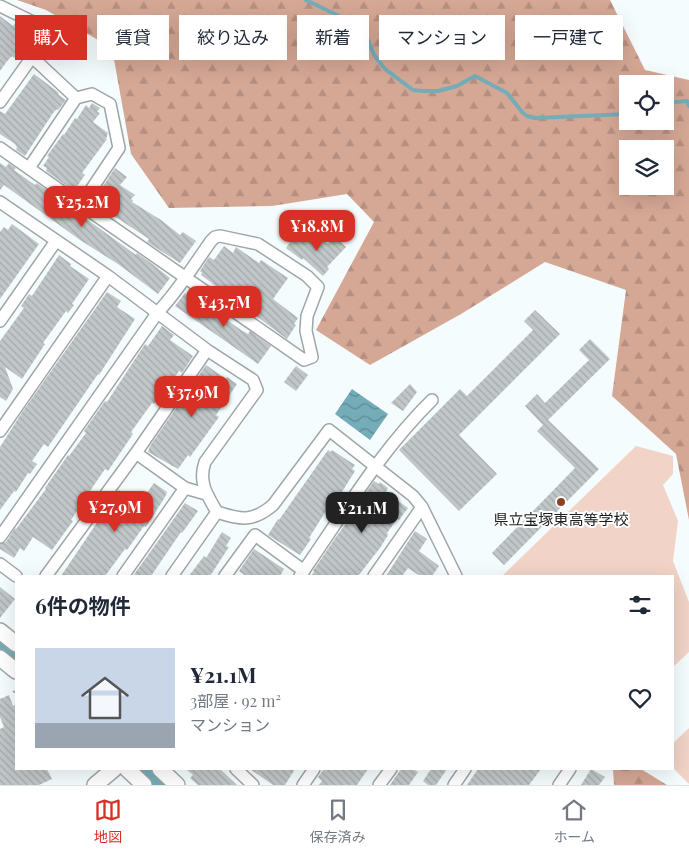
<!DOCTYPE html>
<html lang="ja">
<meta charset="utf-8">
<style>
body{margin:0;font-family:"Playfair Display","Noto Sans JP",serif;background:#f2f2f3;color:#1f2937;height:100vh;display:flex;flex-direction:column;font-size:19px;white-space:nowrap}
*{box-sizing:border-box;margin:0}
p{font-size:16px;color:#747a83}
.icon{flex:none;width:28px;height:28px;fill:none;stroke:currentColor;stroke-width:2;stroke-linecap:round;stroke-linejoin:round}
.map{position:relative;flex:1;overflow:hidden}
.panel{position:absolute;left:15px;top:575px;width:659px;height:195px;display:flex;flex-direction:column;background:#fff;border-radius:0px;box-shadow:0 5px 20px #0002}
.panel>*{flex:none}
.top-card{position:absolute;left:15px;top:15px;width:660px;height:45px;display:flex;gap:10px}
.controls{position:absolute;left:619px;top:75px;display:grid;gap:10px}
.controls a{display:grid;place-items:center;width:55px;height:55px;border-radius:0px;background:#fff;box-shadow:0 5px 20px #0002;font-size:25px}
.price{position:absolute;translate:-50% -42px;padding:0 11px;border-radius:10px;background:#d93025;color:#fff;font-size:16px;line-height:32px;filter:drop-shadow(0 1px 2px #0008)}
.price::after{content:'';position:absolute;left:50%;top:30px;width:15px;height:11px;margin-left:-8px;background:inherit;clip-path:polygon(0 0,100% 0,50% 100%)}
.price.current{background:#222;color:#fff}
ul{padding:0;list-style:none}
li{display:flex;align-items:center;gap:15px;height:125px;padding:0 20px}
li span{display:grid;place-items:center;flex:none;width:140px;height:100px;border-radius:0px;color:#555}
li>.icon{margin-inline-start:auto}
span .icon{width:60px;height:60px;fill:#fffc;stroke-width:1}
li b{font-size:21px}
h2{display:flex;justify-content:space-between;align-items:center;height:60px;padding:0 20px;font-size:21px}
.chip{padding:0 18px;border-radius:0px;background:#fff;box-shadow:0 5px 20px #0002;font-size:18px;line-height:45px}
.chip.current{background:#d93025;color:#fff}
.tabs{display:flex;justify-content:space-around;align-items:center;height:70px;border-top:1px solid #e0e1e3;background:#fff;font-size:14px;color:#747a83}
.tabs a{display:grid;justify-items:center;gap:2px}
.tabs .current{color:#d93025}
.map>svg:first-child{display:block}
</style>
<div class="map">
<svg width="689" height="785" viewBox="0 0 689 785">
<defs>
<pattern id="forest-firs" width="22" height="20" patternUnits="userSpaceOnUse" patternTransform="scale(1.25)"><rect width="22" height="20" fill="#d5a795"/><path d="M5 1l3.5 6h-7zM16 11l3.5 6h-7z" fill="#b68f80"/></pattern>
<pattern id="water-waves" width="16" height="10" patternUnits="userSpaceOnUse" patternTransform="scale(1.25)"><rect width="16" height="10" fill="#74acb8"/><path d="M0 5q4-4 8 0t8 0" fill="none" stroke="#5e8b95"/></pattern>
<pattern id="building-back-hatch" width="6" height="6" patternUnits="userSpaceOnUse" patternTransform="scale(1.25)"><rect width="6" height="6" fill="#c1c7c8"/><path d="M-1 5l2 2M0 0l6 6M5-1l2 2" fill="none" stroke="#a5aaab"/></pattern>
</defs>
<rect width="100%" height="100%" fill="#f5fcfd"/>
<path fill="url(#forest-firs)" fill-rule="evenodd" d="M17 0H610L645 70 689 80V520L676 454 612 396 626 290 545 262 461 314 370 365 316 330 374 222 347 194 272 206 169 208 131 154 112 48 46 10ZM628 84H665V121H628ZM628 149H665V186H628Z
M613 769H641L667 785H614Z"/>
<path fill="#f1d3c7" d="M636 446 673 456V474L663 485 678 521 673 561 689 602V652L673 667 672 576H502Z
M689 728V784L673 768 672 744Z"/>
<path fill="url(#water-waves)" d="M352 389 388 414 370 440 335 414Z"/>
<g fill="none" stroke-linecap="round" stroke-linejoin="round">
<path stroke="#74acb8" stroke-width="4" d="M306 0 345 19 365 33 374 55 385 69 413 90 423 91H438L457 86 475 76 507 93 523 113 527 116 535 118 628 114
M665 103 687 101 689 106"/>
<path stroke="#74acb8" stroke-width="21" d="M0 643 16 656
M144 769 161 785"/>
</g>
<path fill="url(#building-back-hatch)" d="M0 16 13 26 16 22 29 30 17 46 21 49 14 58 12 56 8 60 0 71Z
M34 74 58 92 59 95 66 100 58 110 57 109 53 113 25 156 16 150 17 147 15 144 0 134V111L5 114Z
M92 103 100 108 97 112 100 113 93 122 108 133 106 139H107L82 173 85 175 75 189 72 187 70 188 46 171 47 168 43 166 49 157 47 156 63 134 64 135 75 118 77 119 86 105 89 108Z
M0 163 6 167 9 163 16 168 14 170 35 185 37 183 136 255 137 253 151 263 170 278 158 294 118 264 80 240 4 185 0 190Z
M115 168 127 177 120 185 135 195 131 199 133 201 132 202 161 220 180 235 183 232 196 241 180 263 147 242 149 239 111 214 112 213 94 200Z
M12 224 39 244 0 299V232L4 227 8 230Z
M334 236 346 247 327 267 329 269 323 276 303 258 302 260 286 248 293 238 296 239 297 237 300 239 301 237 311 242 317 237 328 244Z
M224 246 233 253 236 247 259 263 261 260 288 278 273 299 298 318 294 324 296 325 287 339 201 275 202 273 200 271 209 257 214 260Z
M59 255 71 264 70 266 89 279 72 304 74 305 68 313 66 311 43 343 45 344 22 379 5 367 13 389 6 401 0 397V341L24 308 21 306 29 294 32 296Z
M107 292 121 301 117 307 135 319 99 375 98 374 48 447 44 444 32 461 37 464 30 474 28 473 16 492 14 491 0 510V447L23 411Z
M188 292 241 330 248 334 250 331 271 346 258 364 175 306 185 293 186 294Z
M535 310 560 334 459 435 497 474 459 511 399 450 460 389 467 396 533 330 524 321Z
M162 326 174 335 170 340 193 356 182 373 179 371 164 393 163 392 154 404 152 403 131 432 133 434 108 471 105 469 92 488 71 520 73 521 52 550 33 537 24 551 20 548 14 558 0 549V544L6 542 15 528 16 529 46 489 45 488 68 455 69 456 86 433 84 431 105 401 107 402 145 344 148 346Z
M590 339 610 359 548 420 599 469 504 565 492 553 575 468 537 431 545 423 543 425 525 406 537 394 545 403 589 360 579 350Z
M206 365 226 379 227 377 237 384 216 415 219 417 190 457 188 455 178 469 148 452 150 446Z
M296 366 308 375 296 391 284 382Z
M410 384 417 392 403 411 391 403Z
M328 450 331 452 332 450 355 465 352 469 355 471 332 508 329 506 309 538 311 539 300 555 268 535 278 519 279 520Z
M374 481 379 484 380 482 388 488 386 492 408 508 399 520 397 519 387 533 388 535 380 548 358 576H311L314 572 313 571 336 537 362 502 360 501Z
M154 483 167 492 165 497 146 527 144 526 127 550 125 549 105 576H61L119 490 139 504Z
M185 503 198 511 182 533 181 532 151 576H133Z
M415 531 427 539 419 551 439 566 432 576H420L408 568 402 576H386Z
M222 532 231 538 226 546 229 547 210 576H189L204 556 206 558Z
M254 549 284 569 280 576H246L239 571Z
M0 587 15 599 0 618Z
M9 695 13 706 16 704V769H47L52 779 39 785H0V729L4 727 0 717V699Z
M186 769H220L237 785H198L190 778 193 775Z
M250 769H295L285 785H273Z
M324 769H368L357 785H319L322 781 318 777Z
M401 769H413L418 772 409 785H390Z
M431 769H447L436 785H428L423 781Z
M478 769H541L529 785H467Z
M591 769 605 777 599 785H581Z"/>
<g fill="none" stroke-linecap="round" stroke-linejoin="round">
<g stroke="#a0a6a7" stroke-width="14">
<path id="minor" d="M0 6 37 24 43 41 32 57 76 98 92 94 110 104 119 148 81 205 0 148
M0 102 32 57
M29 168 76 98
M0 202 108 276 207 350 253 380 257 390 205 462C198 482 207 495 217 512L172 576
M0 321 56 241
M0 431 108 276
M136 453 185 488 206 494
M217 512C241 520 253 522 273 505L329 430 413 496 422 507 456 576
M0 537 158 312C178 291 194 265 211 241L215 237 220 236 258 244 307 276 318 287 307 316 306 331 312 357 304 360 81 205
M0 564 16 576
M46 576 136 453 207 350
M123 576 185 488
M225 576 255 535 304 571
M300 576C342 516 380 451 432 400
M374 576 422 507
M236 769 253 785
M303 785 314 769
M379 785 391 769
M454 785 465 769
M559 785 570 769"/>
</g>
<g stroke="#a0a6a7" stroke-width="18">
<path id="tertiary" d="M0 631 16 644
M0 658 16 671
M127 769 144 785
M160 769 177 785
M95 785 114 769"/>
</g>
<path stroke="#a8aeaf" stroke-width="2" stroke-dasharray="4 4" stroke-linecap="butt" d="M13 691 16 693"/>
<use href="#minor" stroke="#fff" stroke-width="11"/>
<use href="#tertiary" stroke="#fff" stroke-width="15"/>
</g>
<circle fill="#8a4223" stroke="#fff" stroke-width="2" cx="561" cy="502" r="5"/>
<g text-anchor="middle" dominant-baseline="central" stroke-width="4" stroke-linejoin="round" paint-order="stroke">
<g font-size="15" fill="#1a1c1d" stroke="#fff">
<text x="561" y="519">県立宝塚東高等学校</text>
</g>
</g>
</svg>
<div class="controls">
<a><svg class="icon" aria-label="locate" viewBox="0 0 24 24"><circle cx="12" cy="12" r="6"/><path d="M12 2v4M12 18v4M2 12h4M18 12h4"/></svg></a>
<a><svg class="icon" aria-label="layers" viewBox="0 0 24 24"><path d="M12 4l9 5-9 5-9-5zM3 14l9 5 9-5"/></svg></a>
</div>
<b class="price" style="left:82px;top:228px">¥25.2M</b>
<b class="price" style="left:317px;top:252px">¥18.8M</b>
<b class="price" style="left:224px;top:328px">¥43.7M</b>
<b class="price" style="left:192px;top:418px">¥37.9M</b>
<b class="price" style="left:115px;top:533px">¥27.9M</b>
<b class="price current" style="left:362px;top:534px">¥21.1M</b>
<div class="top-card">
<a class="chip current">購入</a>
<a class="chip">賃貸</a>
<a class="chip">絞り込み</a>
<a class="chip">新着</a>
<a class="chip">マンション</a>
<a class="chip">一戸建て</a>
</div>
<section class="panel">
<h2>6件の物件<svg class="icon" aria-label="filters" viewBox="0 0 24 24"><path d="M4 7h16M4 17h16"/><circle cx="9" cy="7" r="2"/><circle cx="15" cy="17" r="2"/></svg></h2>
<ul>
<li><span style="background:linear-gradient(#c9d6e8 75%,#9aa5b1 0)"><svg class="icon" aria-label="home" viewBox="0 0 24 24"><path d="M3 11l9-7 9 7M6 9v11h12V9"/></svg></span><div><b>¥21.1M</b><p>3部屋 · 92 m²</p><p>マンション</p></div><svg class="icon" aria-label="heart" viewBox="0 0 24 24"><path d="M12 20l-8-8c-3-5 5-10 8-4 3-6 11-1 8 4z"/></svg></li>
</ul>
</section>
</div>
<nav class="tabs">
<a class="current"><svg class="icon" aria-label="map" viewBox="0 0 24 24"><path d="M3 6l6-2 6 2 6-2v14l-6 2-6-2-6 2zM9 4v14M15 6v14"/></svg>地図</a>
<a><svg class="icon" aria-label="saved" viewBox="0 0 24 24"><path d="M7 4h10v16l-5-4-5 4z"/></svg>保存済み</a>
<a><svg class="icon" aria-label="home" viewBox="0 0 24 24"><path d="M3 11l9-7 9 7M6 9v11h12V9"/></svg>ホーム</a>
</nav>
